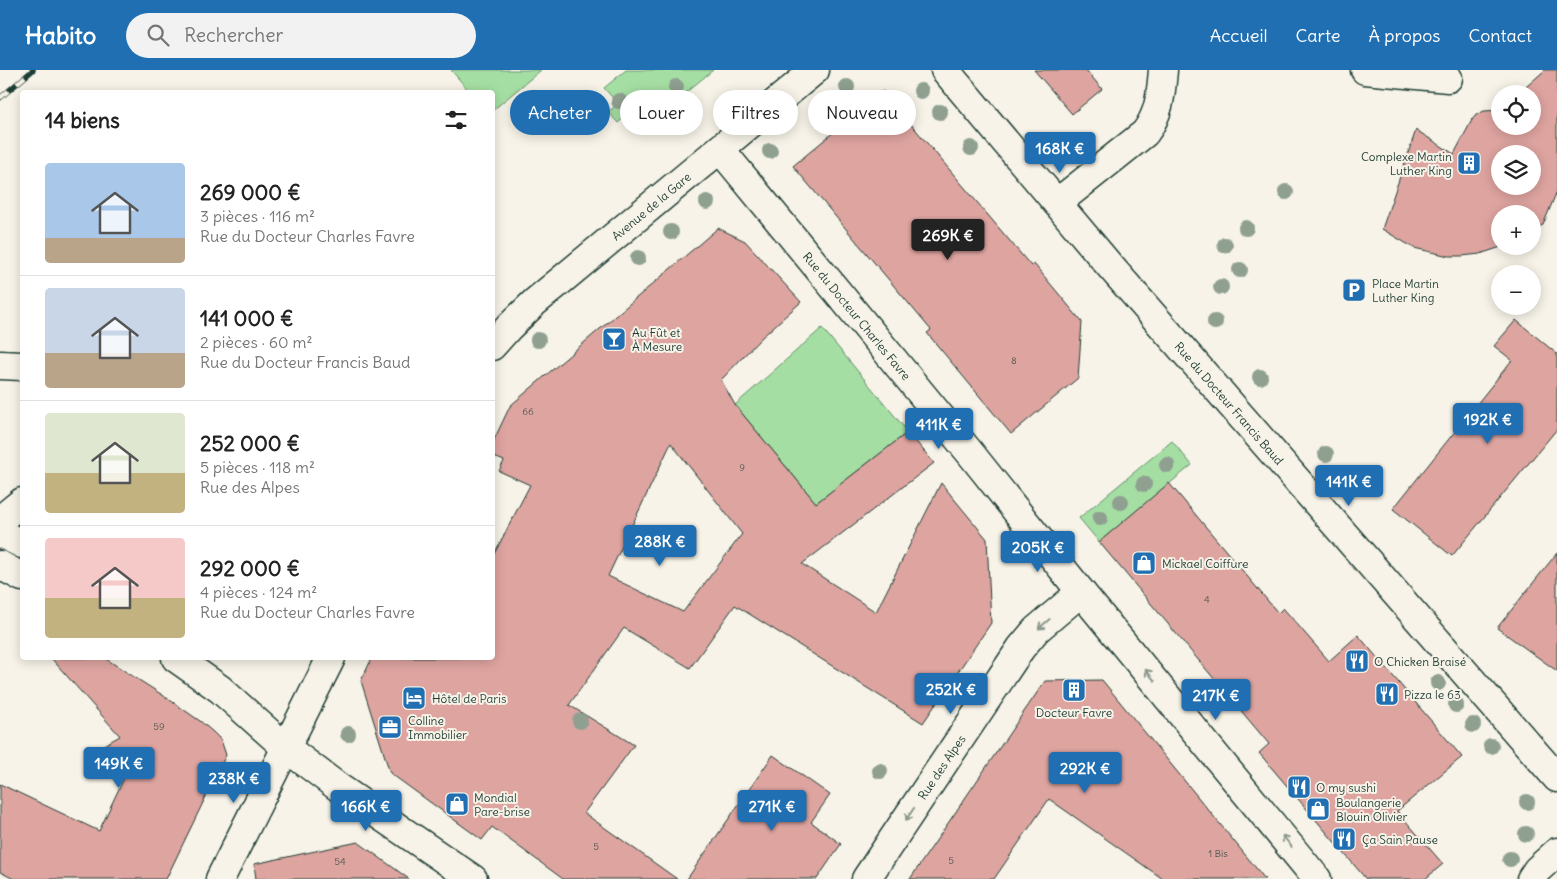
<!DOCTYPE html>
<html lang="fr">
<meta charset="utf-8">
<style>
body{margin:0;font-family:Delius,sans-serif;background:#f2f2f2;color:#222;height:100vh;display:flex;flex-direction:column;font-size:19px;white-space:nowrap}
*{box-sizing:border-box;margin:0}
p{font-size:16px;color:#767676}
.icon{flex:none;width:28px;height:28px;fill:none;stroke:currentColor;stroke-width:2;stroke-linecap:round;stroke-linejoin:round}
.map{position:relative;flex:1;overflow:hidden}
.drawer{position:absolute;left:20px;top:20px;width:475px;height:570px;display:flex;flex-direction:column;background:#fff;border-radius:5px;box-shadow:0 2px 12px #0003}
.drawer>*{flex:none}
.hud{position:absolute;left:510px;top:20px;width:475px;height:45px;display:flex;gap:10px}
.fabs{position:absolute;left:1491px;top:15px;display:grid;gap:10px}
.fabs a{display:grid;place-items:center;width:50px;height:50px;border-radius:50%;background:#fff;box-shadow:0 2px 12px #0003;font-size:25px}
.price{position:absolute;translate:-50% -42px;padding:0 11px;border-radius:5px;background:#1f6fb2;color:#fff;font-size:16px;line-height:32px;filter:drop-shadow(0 1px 2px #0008)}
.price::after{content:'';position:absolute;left:50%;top:30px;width:15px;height:11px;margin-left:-8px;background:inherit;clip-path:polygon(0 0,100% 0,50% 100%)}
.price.on{background:#222;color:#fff}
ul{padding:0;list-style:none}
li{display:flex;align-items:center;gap:15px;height:125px;padding:0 25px}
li+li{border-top:1px solid #e0e0e0}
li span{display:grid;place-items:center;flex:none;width:140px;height:100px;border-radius:5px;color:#555}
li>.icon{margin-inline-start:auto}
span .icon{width:60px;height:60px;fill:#fffc;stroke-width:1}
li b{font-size:21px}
h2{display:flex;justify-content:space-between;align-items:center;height:60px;padding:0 25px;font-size:21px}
.chip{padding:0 18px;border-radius:22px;background:#fff;box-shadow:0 2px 12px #0003;font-size:18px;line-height:45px}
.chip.on{background:#1f6fb2;color:#fff}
header{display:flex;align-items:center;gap:30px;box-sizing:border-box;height:70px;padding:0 25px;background:#1f6fb2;color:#fff}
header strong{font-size:24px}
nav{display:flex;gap:28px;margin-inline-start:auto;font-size:18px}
.search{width:350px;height:45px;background:#f2f2f2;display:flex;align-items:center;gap:12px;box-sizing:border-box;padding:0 18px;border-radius:28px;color:#767676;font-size:19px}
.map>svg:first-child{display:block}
</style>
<header>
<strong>Habito</strong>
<div class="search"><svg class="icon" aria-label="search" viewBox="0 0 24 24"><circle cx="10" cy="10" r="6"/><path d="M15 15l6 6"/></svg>Rechercher</div>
<nav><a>Accueil</a><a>Carte</a><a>À propos</a><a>Contact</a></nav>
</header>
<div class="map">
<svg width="1557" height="809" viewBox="0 0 1557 809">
<rect width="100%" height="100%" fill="#f7f3e8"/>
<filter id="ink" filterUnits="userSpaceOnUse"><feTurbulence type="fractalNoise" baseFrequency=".02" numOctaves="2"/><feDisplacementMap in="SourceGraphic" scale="10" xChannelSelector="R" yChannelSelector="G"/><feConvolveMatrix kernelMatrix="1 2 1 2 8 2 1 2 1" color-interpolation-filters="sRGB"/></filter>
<g filter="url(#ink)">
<path fill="#a5dea3" stroke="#628e6c" d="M451 0H541L493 40 492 22H470Z
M626 0H713L639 61 626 46 618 53 608 42 618 34 604 18Z
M822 258 908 362 816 433 735 335Z
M1172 371 1192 395 1099 472 1079 448Z"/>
<path fill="#dea4a0" stroke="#1f3d34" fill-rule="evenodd" d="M1034 0H1086L1102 19 1072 44Z
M1545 0H1557V121L1543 155 1532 160V144H1500V176H1504L1480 184 1462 186H1449L1414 178 1382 159 1416 60 1454 84 1472 50 1476 45 1484 41 1500 40V56H1532V24H1518ZM1500 84H1532V116H1500Z
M883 21 1031 196 1034 194 1082 252 1078 308 1011 364 927 263 931 260 793 96Z
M718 158 745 171 801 232 761 268 721 310 735 335 816 433 908 362 934 393 802 494 876 542 941 413 987 469 991 553 923 653 735 535 690 598 624 558 569 635 634 675 584 743 677 809H563L492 757 482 770 390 703 361 611 372 588H492V488L530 415 499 401 504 391 492 386V374L510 336ZM671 373 742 464 683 542 608 506Z
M1516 250 1557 284V359L1452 486 1393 439 1512 290 1494 276Z
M1169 413 1278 543 1283 538 1329 591 1358 565 1462 687 1397 741 1443 794 1425 809H1366L1259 683 1269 674 1099 472Z
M1557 483V601L1497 558Z
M51 588H103L106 589 164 626 200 651 213 662 221 670 226 685 166 809H14L0 802V714L99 761 132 691 100 677 120 666Z
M1102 610 1265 809H1163L1049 729 994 809H910L1045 611Z
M773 685 830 725 811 752 841 774 817 809H687Z
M358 772 409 809H256L254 794Z"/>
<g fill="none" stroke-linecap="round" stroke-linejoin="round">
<g stroke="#1f3d34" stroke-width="31">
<g id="minor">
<path id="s1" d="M945 0 1109 195 1557 708"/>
<path d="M1365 0 1448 8"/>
<path id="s2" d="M720 79 971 384 1081 522 1317 809"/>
<path d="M1057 133 1145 63C1160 43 1161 23 1163 0"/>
<path id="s3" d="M492 276 509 257 535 232 815 0"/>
<path d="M0 295 22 296"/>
<path d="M0 450 22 432"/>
<path d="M0 463 22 474"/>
<path d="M0 495 22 507"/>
<path d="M176 588 220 619 285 677 338 717 473 809"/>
<path d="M220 809 331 588"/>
<path id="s4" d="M866 809 1021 578 1036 560 1081 522"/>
<path d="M1531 809 1537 800 1557 782"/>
</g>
</g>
<use href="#minor" stroke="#f7f3e8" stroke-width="28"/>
<g stroke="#1f3d34" stroke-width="5.5">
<path id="rail" d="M0 28 33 0"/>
</g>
<use href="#rail" stroke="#f7f3e8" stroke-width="4" stroke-dasharray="11" stroke-linecap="butt"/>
</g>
<g fill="#8fa091">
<circle cx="676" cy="17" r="8"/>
<circle cx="847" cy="17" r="8"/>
<circle cx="921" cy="21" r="8"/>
<circle cx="619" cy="31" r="8"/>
<circle cx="940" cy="42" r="8"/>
<circle cx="640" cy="52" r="8"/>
<circle cx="971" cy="78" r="8"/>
<circle cx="770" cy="81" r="8"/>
<circle cx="1286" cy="122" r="8"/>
<circle cx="707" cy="132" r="8"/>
<circle cx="1246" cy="158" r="8"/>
<circle cx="671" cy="162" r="8"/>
<circle cx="1225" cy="175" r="8"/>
<circle cx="638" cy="188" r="8"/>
<circle cx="1240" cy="200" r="8"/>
<circle cx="1221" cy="217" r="8"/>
<circle cx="1215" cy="252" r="8"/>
<circle cx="538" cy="270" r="8"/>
<circle cx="1260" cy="307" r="8"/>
<circle cx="1326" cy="384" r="8"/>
<circle cx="1167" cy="395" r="8"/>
<circle cx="1144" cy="414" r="8"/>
<circle cx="1121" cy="432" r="8"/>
<circle cx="1100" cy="448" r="8"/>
<circle cx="1438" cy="613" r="8"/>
<circle cx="1456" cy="635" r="8"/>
<circle cx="580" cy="651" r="8"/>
<circle cx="1473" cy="655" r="8"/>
<circle cx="348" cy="664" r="8"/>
<circle cx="1491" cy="676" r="8"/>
<circle cx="880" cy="701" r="8"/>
<circle cx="1527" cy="732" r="8"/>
<circle cx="1526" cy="764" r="8"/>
<circle cx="1510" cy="789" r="8"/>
</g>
<defs><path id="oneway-shaft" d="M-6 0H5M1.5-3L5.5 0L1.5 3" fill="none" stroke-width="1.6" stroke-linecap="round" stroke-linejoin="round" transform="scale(1.25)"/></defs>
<g stroke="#8b988e">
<use href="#oneway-shaft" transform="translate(1044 554) rotate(139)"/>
<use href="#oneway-shaft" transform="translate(1150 605) rotate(-129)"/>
<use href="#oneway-shaft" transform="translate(910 744) rotate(124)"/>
<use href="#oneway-shaft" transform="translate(1287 771) rotate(-129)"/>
</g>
</g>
<defs>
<g id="building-square" transform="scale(1.25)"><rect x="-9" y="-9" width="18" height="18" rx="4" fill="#1f6fb2" stroke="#f7f3e8"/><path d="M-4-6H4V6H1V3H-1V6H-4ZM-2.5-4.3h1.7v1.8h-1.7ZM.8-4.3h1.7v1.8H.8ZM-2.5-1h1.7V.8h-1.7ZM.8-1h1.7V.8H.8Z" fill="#fff"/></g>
<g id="parking-square" transform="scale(1.25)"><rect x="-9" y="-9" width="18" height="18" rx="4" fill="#1f6fb2" stroke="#f7f3e8"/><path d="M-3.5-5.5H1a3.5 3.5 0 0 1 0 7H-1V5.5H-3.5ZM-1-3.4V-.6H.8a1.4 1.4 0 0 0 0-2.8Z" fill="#fff"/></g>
<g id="bar-square" transform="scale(1.25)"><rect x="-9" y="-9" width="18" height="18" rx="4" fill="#1f6fb2" stroke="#f7f3e8"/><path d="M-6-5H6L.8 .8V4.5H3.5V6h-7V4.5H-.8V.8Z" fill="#fff"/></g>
<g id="shop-square" transform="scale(1.25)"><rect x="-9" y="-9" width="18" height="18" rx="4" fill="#1f6fb2" stroke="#f7f3e8"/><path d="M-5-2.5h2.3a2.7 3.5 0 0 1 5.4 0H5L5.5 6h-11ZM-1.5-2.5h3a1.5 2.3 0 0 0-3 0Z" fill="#fff"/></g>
<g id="restaurant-square" transform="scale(1.25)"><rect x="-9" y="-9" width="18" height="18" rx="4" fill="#1f6fb2" stroke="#f7f3e8"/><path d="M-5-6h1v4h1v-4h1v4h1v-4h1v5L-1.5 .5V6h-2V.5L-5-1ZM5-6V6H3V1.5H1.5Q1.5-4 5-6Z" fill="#fff"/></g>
<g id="hotel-square" transform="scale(1.25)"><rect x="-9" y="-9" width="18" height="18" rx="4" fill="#1f6fb2" stroke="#f7f3e8"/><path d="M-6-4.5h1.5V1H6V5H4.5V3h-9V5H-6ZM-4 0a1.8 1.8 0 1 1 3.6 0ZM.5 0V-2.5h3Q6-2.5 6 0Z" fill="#fff"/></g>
<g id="office-square" transform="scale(1.25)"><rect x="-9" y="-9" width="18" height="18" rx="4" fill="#1f6fb2" stroke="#f7f3e8"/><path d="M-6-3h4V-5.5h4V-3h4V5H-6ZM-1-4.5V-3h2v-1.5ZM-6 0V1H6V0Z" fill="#fff"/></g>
</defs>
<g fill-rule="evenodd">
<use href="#building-square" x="1469" y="93"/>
<use href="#parking-square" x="1354" y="220"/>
<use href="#bar-square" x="614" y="269"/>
<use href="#shop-square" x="1144" y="493"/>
<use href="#restaurant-square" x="1357" y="591"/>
<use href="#building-square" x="1074" y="620"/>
<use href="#restaurant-square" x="1387" y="624"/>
<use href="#hotel-square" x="414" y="628"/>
<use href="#office-square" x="390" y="657"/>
<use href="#restaurant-square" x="1299" y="717"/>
<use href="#shop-square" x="457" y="734"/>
<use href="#shop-square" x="1318" y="739"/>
<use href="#restaurant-square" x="1344" y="769"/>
</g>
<g text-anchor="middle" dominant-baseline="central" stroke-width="4" stroke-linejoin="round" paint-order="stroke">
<g font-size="10" fill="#4f574f">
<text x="1014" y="290">8</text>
<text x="528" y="341">66</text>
<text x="742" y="397">9</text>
<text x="1207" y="529">4</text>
<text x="159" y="656">59</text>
<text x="596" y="776">5</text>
<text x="1218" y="783">1 Bis</text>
<text x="951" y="790">5</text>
<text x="340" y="791">54</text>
</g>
<g font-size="12" fill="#1f3d34" stroke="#f7f3e8" text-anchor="start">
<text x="1452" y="86" text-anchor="end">Complexe Martin<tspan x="1452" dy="14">Luther King</tspan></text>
<text x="1372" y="213">Place Martin<tspan x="1372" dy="14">Luther King</tspan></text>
<text x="632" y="262">Au Fût et<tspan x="632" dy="14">À Mesure</tspan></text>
<text x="1162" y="493">Mickael Coiffure</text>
<text x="1374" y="591">O Chicken Braisé</text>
<text x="1404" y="624">Pizza le 63</text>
<text x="432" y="628">Hôtel de Paris</text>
<text x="1074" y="642" text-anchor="middle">Docteur Favre</text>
<text x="408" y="650">Colline<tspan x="408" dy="14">Immobilier</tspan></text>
<text x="1316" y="717">O my sushi</text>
<text x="474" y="727">Mondial<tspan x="474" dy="14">Pare-brise</tspan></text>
<text x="1336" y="732">Boulangerie<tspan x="1336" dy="14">Blouin Olivier</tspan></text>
<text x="1362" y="769">Ça Sain Pause</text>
</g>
<g font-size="12" fill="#1f3d34" stroke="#f7f3e8">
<text stroke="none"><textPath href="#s3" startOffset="212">Avenue de la Gare</textPath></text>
<text stroke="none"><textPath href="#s2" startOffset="216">Rue du Docteur Charles Favre</textPath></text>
<text stroke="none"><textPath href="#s1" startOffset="438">Rue du Docteur Francis Baud</textPath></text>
<text stroke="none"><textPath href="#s4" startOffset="135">Rue des Alpes</textPath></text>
</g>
</g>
</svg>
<div class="fabs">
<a><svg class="icon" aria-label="locate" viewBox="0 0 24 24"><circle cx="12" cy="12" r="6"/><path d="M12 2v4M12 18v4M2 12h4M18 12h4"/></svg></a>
<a><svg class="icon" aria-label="layers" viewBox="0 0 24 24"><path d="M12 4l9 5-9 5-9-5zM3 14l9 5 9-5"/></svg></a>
<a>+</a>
<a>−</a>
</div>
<b class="price" style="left:1060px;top:104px">168K €</b>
<b class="price on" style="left:948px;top:191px">269K €</b>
<b class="price" style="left:1488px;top:375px">192K €</b>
<b class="price" style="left:939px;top:380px">411K €</b>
<b class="price" style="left:1349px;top:437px">141K €</b>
<b class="price" style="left:660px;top:497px">288K €</b>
<b class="price" style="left:1038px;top:503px">205K €</b>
<b class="price" style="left:951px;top:645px">252K €</b>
<b class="price" style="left:1216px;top:651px">217K €</b>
<b class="price" style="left:119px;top:719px">149K €</b>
<b class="price" style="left:1085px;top:724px">292K €</b>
<b class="price" style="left:234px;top:734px">238K €</b>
<b class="price" style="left:366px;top:762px">166K €</b>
<b class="price" style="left:772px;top:762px">271K €</b>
<div class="hud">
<a class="chip on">Acheter</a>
<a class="chip">Louer</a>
<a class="chip">Filtres</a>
<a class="chip">Nouveau</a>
</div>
<section class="drawer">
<h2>14 biens<svg class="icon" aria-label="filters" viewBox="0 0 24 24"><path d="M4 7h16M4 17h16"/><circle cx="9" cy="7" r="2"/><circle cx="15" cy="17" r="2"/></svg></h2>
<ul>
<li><span style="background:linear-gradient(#a9c7e8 75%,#b9a48a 0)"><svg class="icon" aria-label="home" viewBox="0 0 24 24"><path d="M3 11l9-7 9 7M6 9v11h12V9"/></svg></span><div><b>269 000 €</b><p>3 pièces · 116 m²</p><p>Rue du Docteur Charles Favre</p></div></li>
<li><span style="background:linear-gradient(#c9d6e8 65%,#b9a48a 0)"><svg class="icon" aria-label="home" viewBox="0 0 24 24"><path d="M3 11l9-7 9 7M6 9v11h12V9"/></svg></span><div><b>141 000 €</b><p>2 pièces · 60 m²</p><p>Rue du Docteur Francis Baud</p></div></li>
<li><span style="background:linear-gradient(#dfe7d0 60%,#c2b280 0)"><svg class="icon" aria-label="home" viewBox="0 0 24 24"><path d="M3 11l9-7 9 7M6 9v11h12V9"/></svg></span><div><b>252 000 €</b><p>5 pièces · 118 m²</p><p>Rue des Alpes</p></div></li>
<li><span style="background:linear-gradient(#f6c9c9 60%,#c2b280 0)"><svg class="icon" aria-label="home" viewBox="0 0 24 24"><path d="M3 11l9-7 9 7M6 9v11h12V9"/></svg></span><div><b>292 000 €</b><p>4 pièces · 124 m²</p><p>Rue du Docteur Charles Favre</p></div></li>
</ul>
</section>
</div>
